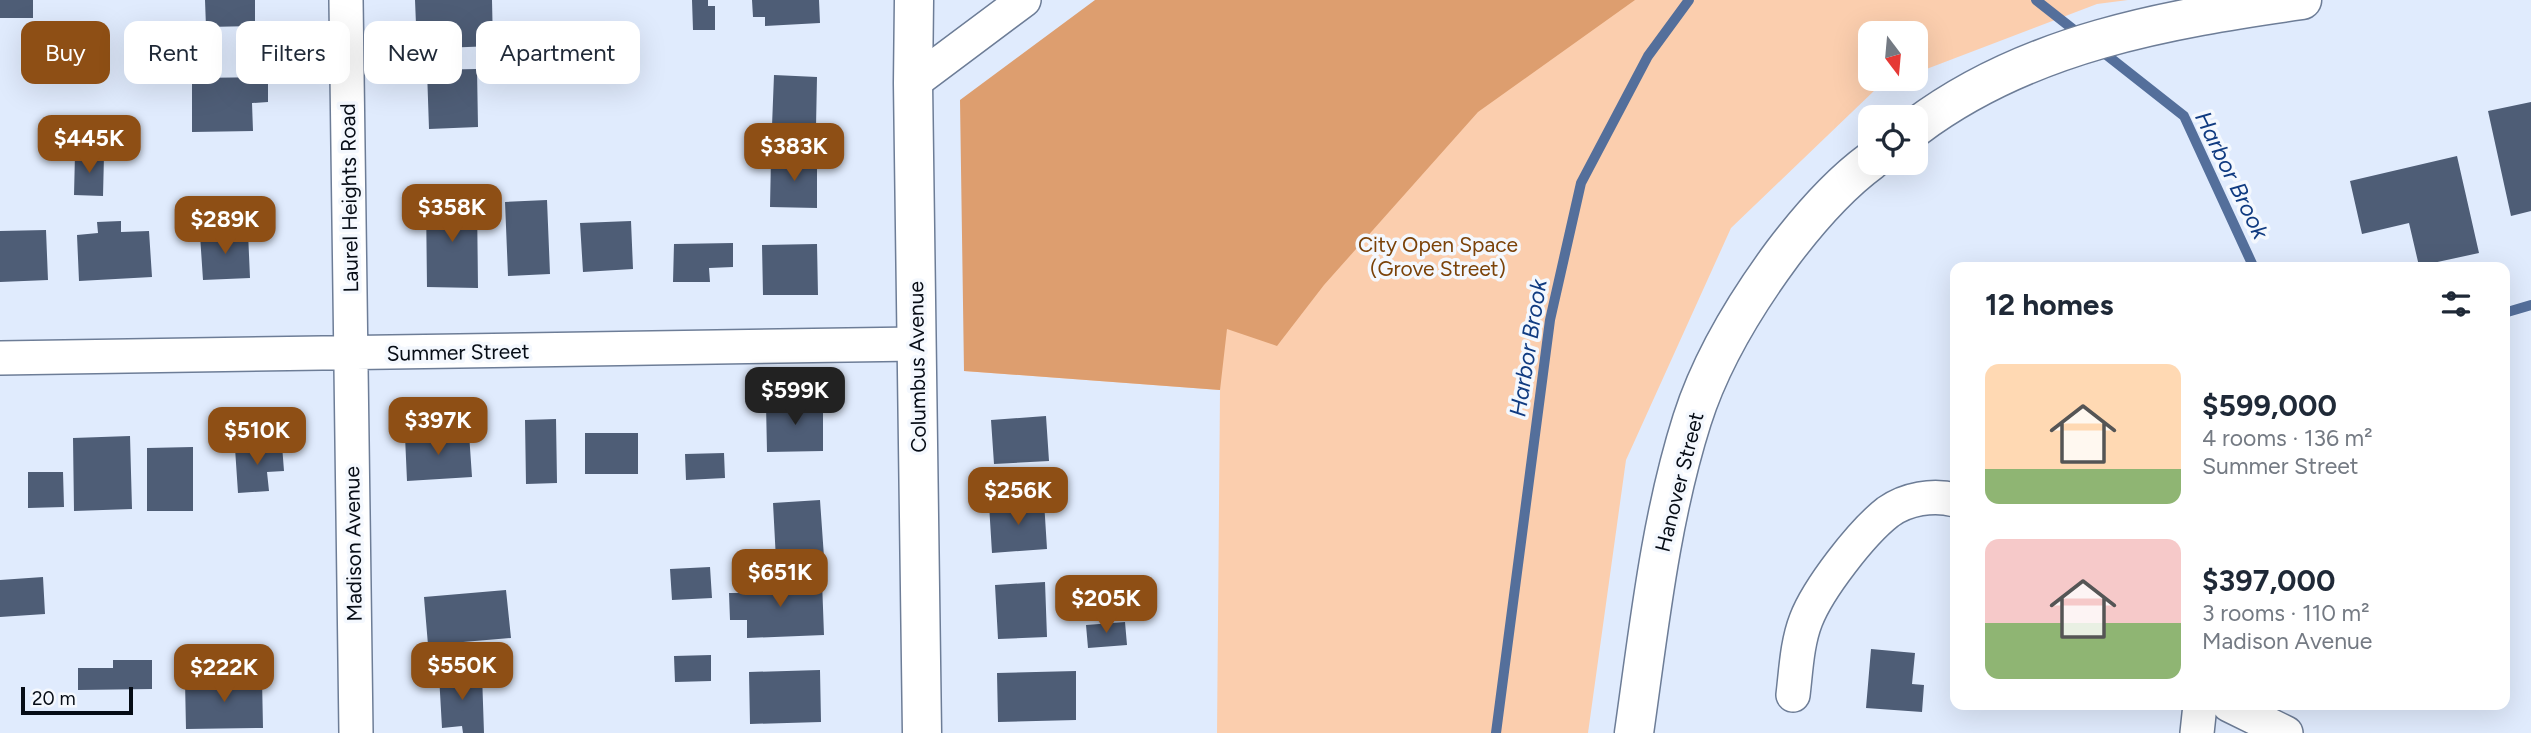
<!DOCTYPE html>
<meta charset="utf-8">
<style>
body{margin:0;font-family:Figtree,sans-serif;background:#f2f2f3;color:#1f2937;height:100vh;display:flex;flex-direction:column;font-size:26px;white-space:nowrap}
*{box-sizing:border-box;margin:0}
p{font-size:23px;color:#747a83}
.icon{flex:none;width:38px;height:38px;fill:none;stroke:currentColor;stroke-width:2;stroke-linecap:round;stroke-linejoin:round}
.map{position:relative;flex:1;overflow:hidden}
.panel{position:absolute;left:1950px;top:262px;width:560px;height:448px;display:flex;flex-direction:column;background:#fff;border-radius:14px;box-shadow:0 7px 28px #0002}
.panel>*{flex:none}
.top-card{position:absolute;left:21px;top:21px;width:665px;height:63px;display:flex;gap:14px}
.needle{width:46px;rotate:164deg}
.fabs{position:absolute;left:1858px;top:21px;display:grid;gap:14px}
.fabs a{display:grid;place-items:center;width:70px;height:70px;border-radius:14px;background:#fff;box-shadow:0 7px 28px #0002;font-size:35px}
.scale{position:absolute;left:21px;bottom:18px;width:112px;box-sizing:border-box;padding-left:7px;border:4px solid #060c15;border-top:0;font-size:19px;line-height:24px;white-space:nowrap;color:#060c15;-webkit-text-stroke:5px #f4f8fe;paint-order:stroke}
.price{position:absolute;translate:-50% -60px;padding:0 16px;border-radius:14px;background:#8e4f15;color:#fff;font-size:23px;line-height:46px;filter:drop-shadow(0 2px 4px #0008)}
.price::after{content:'';position:absolute;left:50%;top:42px;width:21px;height:16px;margin-left:-10px;background:inherit;clip-path:polygon(0 0,100% 0,50% 100%)}
.price.on{background:#222;color:#fff}
ul{padding:0;list-style:none}
li{display:flex;align-items:center;gap:21px;height:175px;padding:0 35px}
li span{display:grid;place-items:center;flex:none;width:196px;height:140px;border-radius:14px;color:#555}
li>.icon{margin-inline-start:auto}
span .icon{width:84px;height:84px;fill:#fffc;stroke-width:1}
li b{font-size:30px}
h2{display:flex;justify-content:space-between;align-items:center;height:84px;padding:0 35px;font-size:30px}
.tag{padding:0 24px;border-radius:14px;background:#fff;box-shadow:0 7px 28px #0002;font-size:24px;line-height:63px}
.tag.on{background:#8e4f15;color:#fff}
.map>svg:first-child{display:block}
</style>
<div class="map">
<svg width="2531" height="733" viewBox="0 0 2531 733">
<rect width="100%" height="100%" fill="#e0ebfd"/>
<path fill="#fbceae" d="M1116 0H2128L2097 4 1916 73V33H1871V79H1902L1876 89 1731 228 1626 460 1588 733H1217L1220 390 964 371Z"/>
<path fill="#dd9e6f" d="M1095 0H1635L1478 112 1324 285 1277 346 1227 329 1220 390 964 371 960 100Z"/>
<g fill="none" stroke-linecap="round" stroke-linejoin="round">
<path stroke="#546f9b" stroke-width="10" d="M2036 0 2083 37
M2099 49 2184 116 2254 268
M2504 313 2531 305
M1496 733 1550 320 1581 183 1648 56 1689 0"/>
</g>
<path fill="#4e5d76" d="M0 0H33V18H0Z
M205 0H255V26L206 27Z
M415 0H492L493 46 417 49Z
M692 0H708V6H715V30H693Z
M752 0H819L820 23 765 26V17H753Z
M188 51 189 83 153 84 152 52Z
M477 69 478 127 429 129 427 70Z
M774 75 817 77 816 127 772 126Z
M268 77V102L252 103 253 131 192 132V78Z
M2531 102V211L2511 216 2488 111Z
M75 154 104 155 103 196 74 195Z
M2457 156 2479 253 2419 266 2409 223 2362 234 2350 181Z
M771 158H817V208L770 207Z
M426 200H477L478 288 427 287Z
M547 200 550 274 508 276 505 202Z
M121 221V232L149 231 152 277 79 281 77 235 98 233 97 222Z
M631 221 633 269 583 272 580 223Z
M46 230 48 280 0 282V231Z
M248 232 250 278 203 280 200 235Z
M733 243V267L709 268 710 282H673L674 244Z
M817 244 818 295H763L762 245Z
M823 403V451L767 452 766 404Z
M1046 416 1049 461 994 464 991 420Z
M556 419 557 483 526 484 525 420Z
M469 433 472 477 407 481 405 436Z
M585 433H638V474H585Z
M130 436 132 509 74 511 73 438Z
M282 445 284 471 267 472 269 491 238 493 235 448Z
M193 447V511H147V448Z
M724 453 725 478 686 480 685 454Z
M28 472H63L64 507 28 508Z
M820 500 824 557 776 560 773 503Z
M1044 501 1047 549 992 553 989 504Z
M710 567 712 598 672 600 670 569Z
M43 577 45 614 0 617V580Z
M822 581 824 635 747 638V620H730L729 593H746V583Z
M1045 582 1047 637 998 639 995 585Z
M506 590 511 638 428 645 424 597Z
M1125 622 1127 645 1088 648 1086 625Z
M1871 649 1915 653 1912 684 1924 685 1922 712 1866 708Z
M711 655V681L675 682 674 656Z
M113 660H152V689L78 690V668H113Z
M820 670 821 722 750 724 749 672Z
M1076 671V720L998 722 997 673Z
M482 674 484 733H463L462 726 442 728 439 675Z
M262 679 263 728 186 729 185 681Z"/>
<g fill="none" stroke-linecap="round" stroke-linejoin="round">
<g stroke="#6d7d97" stroke-width="36">
<path id="street" d="M346 0 356 733
M913 83 1024 0
M0 358 916 344
M1793 695C1796 670 1797 643 1806 620 1818 589 1861 533 1888 512 1906 499 1933 494 1955 500
M2229 705 2286 733
M2197 733 2200 705"/>
</g>
<g stroke="#6d7d97" stroke-width="41">
<path id="secondary" d="M914 0 913 83 922 733
M1916 127C2028 43 2167 19 2302 0
M1634 733C1649 628 1660 521 1692 420 1711 360 1746 303 1783 253 1808 220 1837 186 1871 161"/>
</g>
<use href="#street" stroke="#fff" stroke-width="33"/>
<use href="#secondary" stroke="#fff" stroke-width="38"/>
</g>
<g text-anchor="middle" dominant-baseline="central" stroke-width="7" stroke-linejoin="round" paint-order="stroke">
<g font-size="21" fill="#060c15" stroke="#f4f8fe">
<text transform="translate(349 198) rotate(-91)">Laurel Heights Road</text>
<text transform="translate(458 352) rotate(-1)">Summer Street</text>
<text transform="translate(917 367) rotate(-91)">Columbus Avenue</text>
<text transform="translate(1679 482) rotate(-76)">Hanover Street</text>
<text transform="translate(353 544) rotate(-91)">Madison Avenue</text>
</g>
<g font-size="21" fill="#7b4208" stroke="#f4f8fe">
<text x="1438" y="244">City Open Space<tspan x="1438" dy="24">(Grove Street)</tspan></text>
</g>
<g font-size="23" font-style="italic" fill="#103b81" stroke="#f4f8fe">
<text transform="translate(2232 175) rotate(64)">Harbor Brook</text>
<text transform="translate(1528 348) rotate(-81)">Harbor Brook</text>
</g>
</g>
</svg>
<div class="fabs">
<a><svg class="needle" viewBox="-14 -14 28 28"><path d="M0-13l5 13h-10z" fill="#e53935"/><path d="M0 13l5-13h-10z" fill="#747a83"/></svg></a>
<a><svg class="icon" aria-label="locate" viewBox="0 0 24 24"><circle cx="12" cy="12" r="6"/><path d="M12 2v4M12 18v4M2 12h4M18 12h4"/></svg></a>
</div>
<div class="scale">20 m</div>
<b class="price" style="left:89px;top:175px">$445K</b>
<b class="price" style="left:794px;top:183px">$383K</b>
<b class="price" style="left:452px;top:244px">$358K</b>
<b class="price" style="left:225px;top:256px">$289K</b>
<b class="price on" style="left:795px;top:427px">$599K</b>
<b class="price" style="left:438px;top:457px">$397K</b>
<b class="price" style="left:257px;top:467px">$510K</b>
<b class="price" style="left:1018px;top:527px">$256K</b>
<b class="price" style="left:780px;top:609px">$651K</b>
<b class="price" style="left:1106px;top:635px">$205K</b>
<b class="price" style="left:462px;top:702px">$550K</b>
<b class="price" style="left:224px;top:704px">$222K</b>
<div class="top-card">
<a class="tag on">Buy</a>
<a class="tag">Rent</a>
<a class="tag">Filters</a>
<a class="tag">New</a>
<a class="tag">Apartment</a>
</div>
<section class="panel">
<h2>12 homes<svg class="icon" aria-label="filters" viewBox="0 0 24 24"><path d="M4 7h16M4 17h16"/><circle cx="9" cy="7" r="2"/><circle cx="15" cy="17" r="2"/></svg></h2>
<ul>
<li><span style="background:linear-gradient(#ffd9b3 75%,#8fb573 0)"><svg class="icon" aria-label="home" viewBox="0 0 24 24"><path d="M3 11l9-7 9 7M6 9v11h12V9"/></svg></span><div><b>$599,000</b><p>4 rooms · 136 m²</p><p>Summer Street</p></div></li>
<li><span style="background:linear-gradient(#f6c9c9 60%,#8fb573 0)"><svg class="icon" aria-label="home" viewBox="0 0 24 24"><path d="M3 11l9-7 9 7M6 9v11h12V9"/></svg></span><div><b>$397,000</b><p>3 rooms · 110 m²</p><p>Madison Avenue</p></div></li>
</ul>
</section>
</div>
